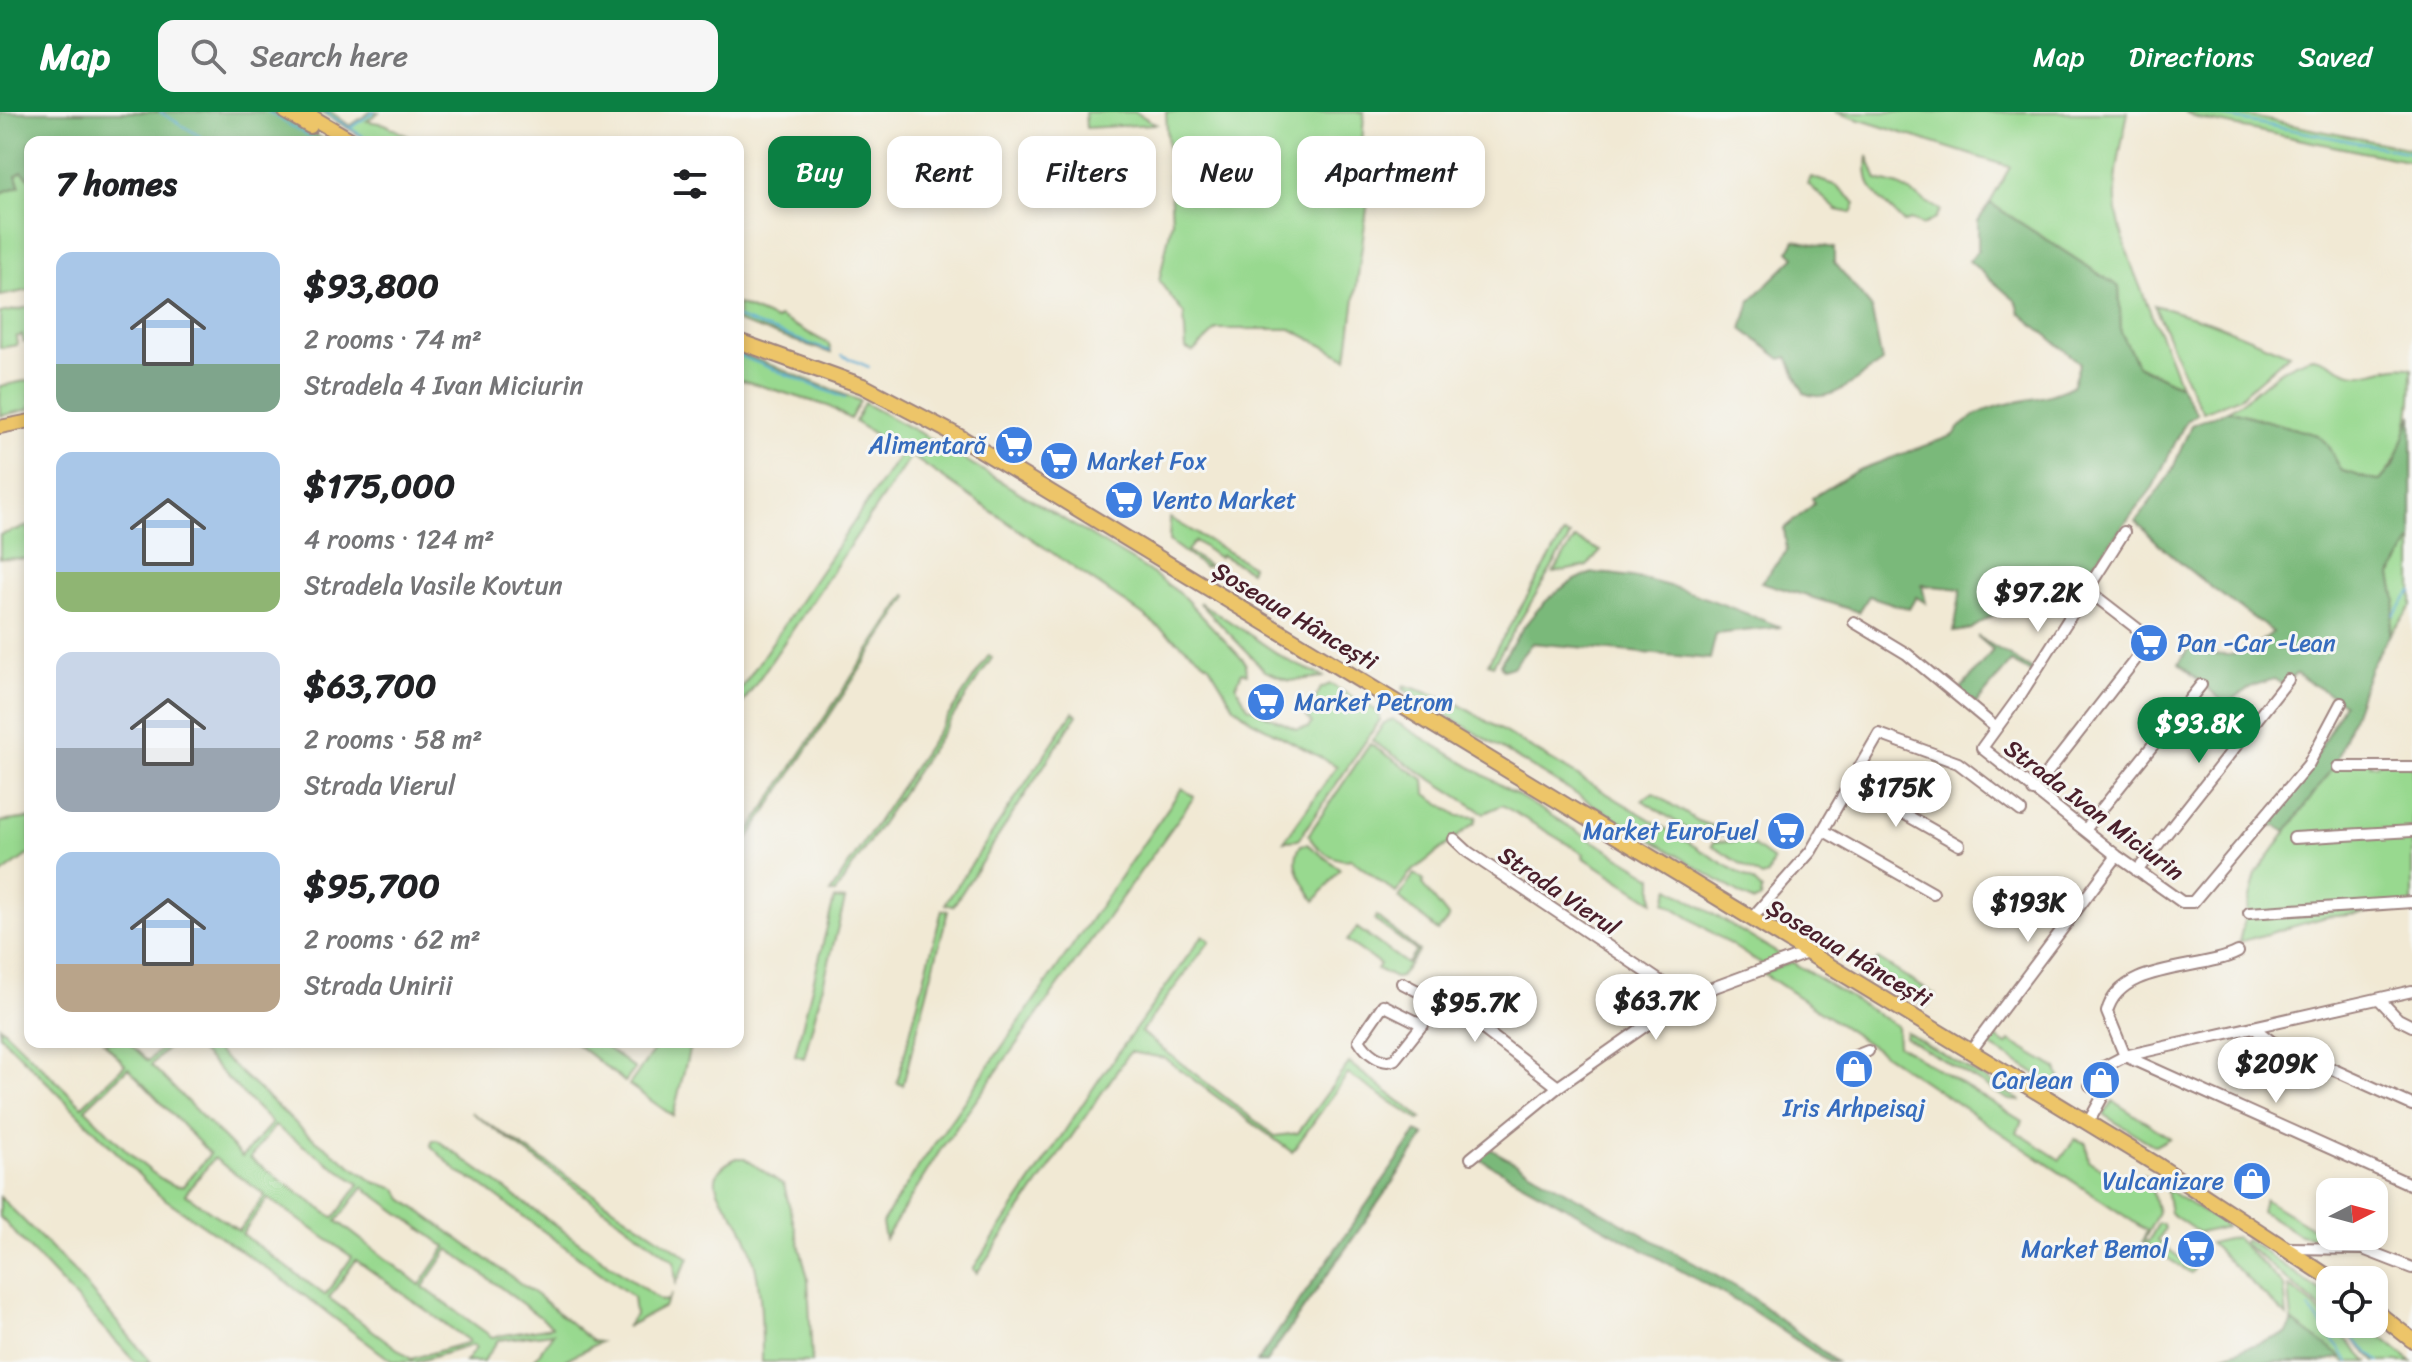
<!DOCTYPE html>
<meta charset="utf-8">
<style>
body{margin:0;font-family:Sriracha,sans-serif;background:#f6f6f6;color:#202124;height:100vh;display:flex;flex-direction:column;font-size:30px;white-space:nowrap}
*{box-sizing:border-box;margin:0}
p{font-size:26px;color:#757577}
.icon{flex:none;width:44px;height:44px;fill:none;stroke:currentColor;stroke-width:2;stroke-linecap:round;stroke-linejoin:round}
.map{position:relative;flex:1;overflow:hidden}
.side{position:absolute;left:24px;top:24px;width:720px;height:912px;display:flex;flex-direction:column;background:#fff;border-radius:16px;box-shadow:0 4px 12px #0003}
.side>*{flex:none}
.guide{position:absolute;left:768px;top:24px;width:760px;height:72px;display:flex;gap:16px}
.needle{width:52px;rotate:84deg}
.tools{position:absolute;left:2316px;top:1066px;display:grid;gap:16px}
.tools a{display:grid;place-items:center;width:72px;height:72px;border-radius:16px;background:#fff;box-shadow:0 4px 12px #0003;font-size:40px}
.price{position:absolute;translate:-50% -68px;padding:0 18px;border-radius:28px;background:#fff;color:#222;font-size:26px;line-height:52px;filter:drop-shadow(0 2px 4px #0008)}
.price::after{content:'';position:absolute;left:50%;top:48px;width:24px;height:18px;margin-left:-12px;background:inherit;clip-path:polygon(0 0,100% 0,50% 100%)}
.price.current{background:#0b8043;color:#fff}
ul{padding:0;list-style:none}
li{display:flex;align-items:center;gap:24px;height:200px;padding:0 32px}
li span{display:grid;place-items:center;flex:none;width:224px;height:160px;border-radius:16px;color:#555}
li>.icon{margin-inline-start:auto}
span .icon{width:96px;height:96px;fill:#fffc;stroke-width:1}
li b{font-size:34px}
h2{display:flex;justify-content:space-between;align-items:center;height:96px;padding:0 32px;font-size:34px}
.tag{padding:0 28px;border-radius:16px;background:#fff;box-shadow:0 4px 12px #0003;font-size:28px;line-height:72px}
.tag.current{background:#0b8043;color:#fff}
header{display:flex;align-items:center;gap:48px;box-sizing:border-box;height:112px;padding:0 40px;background:#0b8043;color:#fff}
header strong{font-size:38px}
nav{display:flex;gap:44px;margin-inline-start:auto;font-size:28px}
.search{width:560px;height:72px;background:#f6f6f6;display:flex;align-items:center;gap:20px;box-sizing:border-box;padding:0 28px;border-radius:16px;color:#757577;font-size:30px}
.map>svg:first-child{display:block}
</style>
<header>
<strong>Map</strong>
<div class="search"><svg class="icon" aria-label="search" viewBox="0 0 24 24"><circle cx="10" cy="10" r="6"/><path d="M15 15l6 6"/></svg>Search here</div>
<nav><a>Map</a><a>Directions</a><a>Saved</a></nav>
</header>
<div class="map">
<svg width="2412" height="1250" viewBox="0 0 2412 1250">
<rect width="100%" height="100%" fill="#f6f6f2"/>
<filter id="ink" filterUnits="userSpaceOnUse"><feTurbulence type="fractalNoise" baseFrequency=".0125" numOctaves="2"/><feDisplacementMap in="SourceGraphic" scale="16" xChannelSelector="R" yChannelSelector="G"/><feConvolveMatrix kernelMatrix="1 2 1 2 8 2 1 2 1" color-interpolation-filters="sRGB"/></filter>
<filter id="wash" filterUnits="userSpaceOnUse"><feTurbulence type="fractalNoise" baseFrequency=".006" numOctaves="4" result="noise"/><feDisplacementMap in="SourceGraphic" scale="32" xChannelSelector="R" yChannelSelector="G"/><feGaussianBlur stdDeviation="1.8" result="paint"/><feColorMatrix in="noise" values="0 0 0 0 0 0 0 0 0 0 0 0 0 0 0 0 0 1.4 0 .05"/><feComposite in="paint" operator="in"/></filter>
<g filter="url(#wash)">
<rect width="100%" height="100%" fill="#f1e9d4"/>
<path fill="#98d98f" stroke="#717c5d" stroke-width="2" fill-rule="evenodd" d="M321 0H331L350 14 370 0H379L367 9 385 12 419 30H371Z
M1085 0H1135L1156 12 1086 16Z
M1166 0H1364L1359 86 1368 89 1347 246 1291 217H1217L1193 240 1186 237 1184 202 1159 169 1172 109Z
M1835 0H2128C2122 31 2112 68 2117 99 2128 161 2161 216 2180 274L2137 253 2121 220 2119 175 1990 91 2010 55Z
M2185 0H2227L2412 37V50L2199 7Z
M1868 44 1877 68 1899 74 1940 98 1935 107 1923 113 1910 108 1904 111C1881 86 1863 80 1868 44Z
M23 58 30 67V178L0 184V81L19 74 16 63Z
M1811 65 1837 74 1856 91 1852 101 1837 98 1808 72Z
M738 192 776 208 779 205 829 232 831 241 738 210Z
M2154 193 2213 211 2289 242 2240 285 2203 300C2183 266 2171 229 2154 193Z
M30 195V230H24L22 223 16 225 17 233 0 236V201Z
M738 240 860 289 850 307 828 294 738 267Z
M2312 245C2329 246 2343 263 2360 262 2378 261 2394 251 2412 256 2412 298 2409 336 2380 369 2366 369 2356 361 2342 359L2326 331 2317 323 2228 298C2261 281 2271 256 2312 245Z
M30 268V297L0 304V274Z
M864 291 924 323 1146 457 1182 483 1246 551 1247 562 1242 560 1236 574 1248 595 1296 617 1308 616 1312 611 1306 604 1321 576 1330 572 1379 600 1380 608 1298 728 1284 729 1337 654 1252 609 1234 594 1209 553 1140 501 911 344 738 598V581L902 339 855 310Z
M1170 406 1252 454 1250 459 1221 443 1219 446 1195 429 1187 439 1209 454 1204 455 1169 429Z
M28 414 30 447 0 446V423Z
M1564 422 1570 424 1565 434 1493 553 1488 551Z
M1575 427 1601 439 1587 454 1553 461Z
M2412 428V494L2389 524 2396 488 2391 464Z
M906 483 908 485 738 742V736Z
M1199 490C1229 508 1257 528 1284 546 1297 555 1311 557 1324 565L1289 569 1265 559Z
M989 543 992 546 835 781H830Z
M1404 573 1453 589 1754 770 1762 778 1761 786 1754 790 1403 577Z
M1073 600 1077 603 953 794 945 792Z
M1393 608 1653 765V790L1583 745 1584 742 1502 693 1484 701 1372 629 1384 611Z
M1370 632 1425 668 1426 682 1459 704 1477 705 1475 711 1409 762 1396 781 1351 747C1337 751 1312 736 1309 722Z
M2412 647V797L2326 805 2239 830 2256 762 2336 651 2371 648 2370 653H2377L2378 649Z
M1182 676 1194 685 941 1037 885 1127 882 1111 915 1060Z
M1653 681 1698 709 1734 722 1698 724 1642 688Z
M30 706V741L0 763V710Z
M1747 729 1773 748 1768 763 1762 765 1712 734 1714 730Z
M1307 732 1340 757 1315 789C1304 771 1288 753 1301 733Z
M1414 762 1424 769 1422 772 1449 806 1438 819 1399 786Z
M1670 776 1782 844 1765 854 1759 851 1665 790Z
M834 787 845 788 804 946 795 943Z
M942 798 948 799 903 973 897 971Z
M1376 804 1419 839 1400 865 1395 866 1377 857 1380 852 1347 829 1357 816 1407 852 1416 839 1374 808Z
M1203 823 1210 829 1141 920 1275 1024 1298 1021 1349 951 1422 1006 1419 1008 1348 962 1292 1040 1164 946 1130 940 977 1161 973 1157 1098 969Z
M1878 847 1935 883 1926 895 1856 852 1870 859Z
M1792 850 1897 914 1898 933 2022 1009 2017 1020 2060 1048 2075 1027 2086 1031 2089 1049 2125 1070 2143 1063 2149 1066 2158 1101 2144 1128 2148 1130 2158 1112H2163L2165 1116 2158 1129 2194 1157 2191 1161 2142 1130 2147 1119 1763 861Z
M0 914 82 994 125 953 104 930H128L148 949 168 930H174L151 953 242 1045 272 1011 191 930H207L306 1021 374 1070 397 1077 403 1087 538 1184 592 1229 600 1230 561 1250H533L553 1221 498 1228 483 1250H465L476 1236 473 1233 416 1250H393L285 1169 159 1083 0 923ZM128 956 210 1042 183 1074C161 1079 103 1014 85 997ZM275 1014 359 1072 334 1106 250 1046ZM214 1046 265 1083 239 1119 185 1082ZM363 1075 446 1135 420 1173 337 1109ZM268 1086 352 1145 325 1183 242 1122ZM449 1137 552 1214V1215L492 1225 423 1175ZM356 1148 469 1229V1230L411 1247 329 1186Z
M1991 918 1995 919 1993 924 2007 933 2010 929 2057 957 2061 969 2058 975 1985 931Z
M1906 920 2021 989 2009 988 1905 925Z
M574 930H599L635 957 625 970Z
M660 930H691L673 1004 629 973Z
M2113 989 2170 1026 2155 1034 2104 1003Z
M471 1000 689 1146 676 1171 674 1150 663 1140Z
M437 1028 661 1189 668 1188 672 1181 664 1195 626 1215 635 1203 633 1185 477 1070 459 1061 431 1034 432 1029Z
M737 1046H744L784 1073 808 1167 812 1250H762C762 1206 762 1156 742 1116 736 1102 714 1083 716 1067 717 1057 728 1050 737 1046Z
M2166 1077 2226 1114V1115L2199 1121 2170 1101Z
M0 1085 72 1157 151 1250H135L0 1105Z
M2264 1087 2325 1124V1128L2300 1123 2261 1099Z
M2235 1125 2284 1174 2287 1205 2210 1131Z
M2246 1127 2330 1186V1204L2246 1133 2243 1130Z
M2289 1174 2316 1196 2368 1250H2346L2292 1209Z
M2338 1212H2365L2412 1250H2376Z"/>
<path fill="#7ab97a" stroke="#626c52" stroke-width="2" d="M0 0H278L328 30H30V67L22 59 16 64 20 74 0 81Z
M1990 91 2119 175 2121 220 2137 253 2180 274 2197 302 2186 309 2153 375 2091 455 2088 452 2038 480 2027 468 2009 477 2023 490 2010 497 2006 495 1971 517 1954 520 1961 477 1922 473 1926 491 1916 485 1909 497 1869 484 1859 500 1761 470 1787 439 1784 417 1814 392 1812 386 1856 359 1954 323C1982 283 2034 295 2072 274L2080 251 2020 201 2017 190 1969 149 1978 138V109Z
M1795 128 1834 136V150L1871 195 1882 250C1860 264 1831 294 1804 281L1788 245 1781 247 1742 217 1750 189 1795 145 1789 139Z
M2228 298 2317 323 2326 331 2342 359C2356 361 2366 369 2380 369L2394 353 2412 303V428L2391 464 2396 488 2389 524 2370 556 2336 651 2286 720 2276 714 2262 716 2313 650 2344 591 2296 562 2282 572 2274 567 2252 574 2226 592 2179 551 2190 535C2227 550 2244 544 2273 520 2225 486 2177 453 2136 409L2171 361 2191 313Z
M1593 461C1660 463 1720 492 1781 515L1716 522 1710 547 1532 531 1513 555 1503 558 1500 552C1522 514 1549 474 1593 461Z
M1977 524 2033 558 2032 561 2011 550 1976 592 1960 578 1993 538Z
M1417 1020 1425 1024 1266 1250H1257Z
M1489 1036 1745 1180 1836 1250H1829L1750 1197 1478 1046Z
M2293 1210 2342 1245 2321 1250H2204L2286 1222Z"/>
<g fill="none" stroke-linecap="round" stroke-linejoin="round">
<path stroke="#5babd5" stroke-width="2" d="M160 0 203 26
M268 0 318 30
M325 0 372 30
M2199 0 2412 41
M352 15 374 0
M738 206 830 239
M738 243 845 286
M841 243 869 255
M2394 503 2412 479
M2309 1196 2349 1250
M2354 1228 2380 1250"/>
</g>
</g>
<g filter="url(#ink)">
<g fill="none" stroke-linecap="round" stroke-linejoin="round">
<g stroke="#9e8480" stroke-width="14">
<path id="minor" d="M2124 420 2019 585 1982 636 2117 744 2182 790H2193L2308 653 2341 591
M1854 510 1907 542 1995 615
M2338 655H2412
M1850 671 1959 733
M2033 679 2149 530 2148 525 2086 477
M2085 718 2201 573
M1824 719 1933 781
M2294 726 2412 719
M1454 727 1468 740 1685 886 1807 841
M2137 759 2288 568
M2249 801 2412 790
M1751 807 1811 739 1879 622 1958 651 2021 699
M2238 840C2202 859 2119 850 2107 900L2125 944 2412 1073
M1402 871 1466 904 1558 975
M2379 887 2398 907 2412 914
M1423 913 1383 893 1359 928C1366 940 1382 954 1395 947L1441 889
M2254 916 2272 930 2412 993
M1970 940 2117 744
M1845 948 1868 939
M2088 1011 2104 982 2090 973 2102 956 2125 944 2412 879
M1471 1046 1558 975 1685 886
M2287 1136 2363 1137 2412 1156"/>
</g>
<g stroke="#9e8480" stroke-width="16">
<path id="major" d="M0 315 30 309"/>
</g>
<g stroke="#9e8480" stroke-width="18">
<path id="highway" d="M286 0 310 14
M303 0 354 30
M738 229 863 274 958 324 2159 1054 2333 1168
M2374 1198 2412 1228"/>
</g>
<use href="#minor" stroke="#fff" stroke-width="10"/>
<use href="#major" stroke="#edc569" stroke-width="12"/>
<use href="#highway" stroke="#edc569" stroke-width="14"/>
</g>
</g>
<defs>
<g id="supermarket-disc" transform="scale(2)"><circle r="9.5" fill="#3f7fe0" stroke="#f6f6f2"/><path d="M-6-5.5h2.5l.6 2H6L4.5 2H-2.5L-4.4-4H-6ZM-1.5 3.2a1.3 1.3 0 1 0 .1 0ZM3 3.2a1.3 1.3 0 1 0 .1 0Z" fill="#fff"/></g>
<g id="shop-disc" transform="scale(2)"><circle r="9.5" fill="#3f7fe0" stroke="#f6f6f2"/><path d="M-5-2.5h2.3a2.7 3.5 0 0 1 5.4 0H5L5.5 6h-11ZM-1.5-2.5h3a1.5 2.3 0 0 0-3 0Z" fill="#fff"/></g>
</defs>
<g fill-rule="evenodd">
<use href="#supermarket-disc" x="1014" y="333"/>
<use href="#supermarket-disc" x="1059" y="349"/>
<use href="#supermarket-disc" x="1124" y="388"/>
<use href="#supermarket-disc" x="2149" y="531"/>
<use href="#supermarket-disc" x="1266" y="590"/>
<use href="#supermarket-disc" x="1786" y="719"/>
<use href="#shop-disc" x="1854" y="957"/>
<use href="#shop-disc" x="2101" y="968"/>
<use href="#shop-disc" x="2252" y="1069"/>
<use href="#supermarket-disc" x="2196" y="1137"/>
</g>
<g text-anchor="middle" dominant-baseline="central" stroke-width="6" stroke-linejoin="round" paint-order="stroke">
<g font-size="24" fill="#366cbe" stroke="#f6f6f2" text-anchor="end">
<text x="986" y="333">Alimentară</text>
<text x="1087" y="349" text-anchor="start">Market Fox</text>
<text x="1152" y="388" text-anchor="start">Vento Market</text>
<text x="2177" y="531" text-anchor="start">Pan -Car -Lean</text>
<text x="1294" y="590" text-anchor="start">Market Petrom</text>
<text x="1758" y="719">Market EuroFuel</text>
<text x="2073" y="968">Carlean</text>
<text x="1854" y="996" text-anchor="middle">Iris Arhpeisaj</text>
<text x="2224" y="1069">Vulcanizare</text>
<text x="2168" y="1137">Market Bemol</text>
</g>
<g font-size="24" fill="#4a1f2b" stroke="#f6f6f2">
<text transform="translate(1295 504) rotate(31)">Șoseaua Hâncești</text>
<text transform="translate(2094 698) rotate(37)">Strada Ivan Miciurin</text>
<text transform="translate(1559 779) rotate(34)">Strada Vierul</text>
<text transform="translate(1849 841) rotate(31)">Șoseaua Hâncești</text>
</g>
</g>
</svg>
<div class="tools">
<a><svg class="needle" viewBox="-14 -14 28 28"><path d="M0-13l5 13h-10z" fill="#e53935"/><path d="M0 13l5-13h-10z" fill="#757577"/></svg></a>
<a><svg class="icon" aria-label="locate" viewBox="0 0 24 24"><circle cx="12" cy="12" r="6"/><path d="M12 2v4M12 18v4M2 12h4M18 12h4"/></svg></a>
</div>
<b class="price" style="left:2038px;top:522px">$97.2K</b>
<b class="price current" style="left:2199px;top:653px">$93.8K</b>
<b class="price" style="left:1896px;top:717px">$175K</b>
<b class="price" style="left:2028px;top:832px">$193K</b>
<b class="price" style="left:1656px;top:930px">$63.7K</b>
<b class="price" style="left:1475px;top:932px">$95.7K</b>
<b class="price" style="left:2276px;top:993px">$209K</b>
<div class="guide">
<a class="tag current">Buy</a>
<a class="tag">Rent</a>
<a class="tag">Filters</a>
<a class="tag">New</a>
<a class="tag">Apartment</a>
</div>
<section class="side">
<h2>7 homes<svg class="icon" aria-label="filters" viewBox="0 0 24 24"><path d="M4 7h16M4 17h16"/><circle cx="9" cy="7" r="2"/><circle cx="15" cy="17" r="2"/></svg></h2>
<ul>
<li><span style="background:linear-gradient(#a9c7e8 70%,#7fa58c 0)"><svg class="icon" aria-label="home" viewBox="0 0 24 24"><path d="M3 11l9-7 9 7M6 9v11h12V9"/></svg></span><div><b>$93,800</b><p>2 rooms · 74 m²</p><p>Stradela 4 Ivan Miciurin</p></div></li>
<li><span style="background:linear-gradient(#a9c7e8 75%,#8fb573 0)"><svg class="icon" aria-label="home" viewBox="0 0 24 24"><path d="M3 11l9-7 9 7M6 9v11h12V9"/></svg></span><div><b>$175,000</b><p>4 rooms · 124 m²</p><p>Stradela Vasile Kovtun</p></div></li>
<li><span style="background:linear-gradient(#c9d6e8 60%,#9aa5b1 0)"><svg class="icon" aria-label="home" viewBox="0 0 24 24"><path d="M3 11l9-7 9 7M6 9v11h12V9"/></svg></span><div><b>$63,700</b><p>2 rooms · 58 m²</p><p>Strada Vierul</p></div></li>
<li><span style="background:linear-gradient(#a9c7e8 70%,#b9a48a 0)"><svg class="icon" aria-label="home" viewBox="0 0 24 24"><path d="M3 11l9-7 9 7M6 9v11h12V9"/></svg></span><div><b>$95,700</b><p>2 rooms · 62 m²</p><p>Strada Unirii</p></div></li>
</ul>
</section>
</div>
